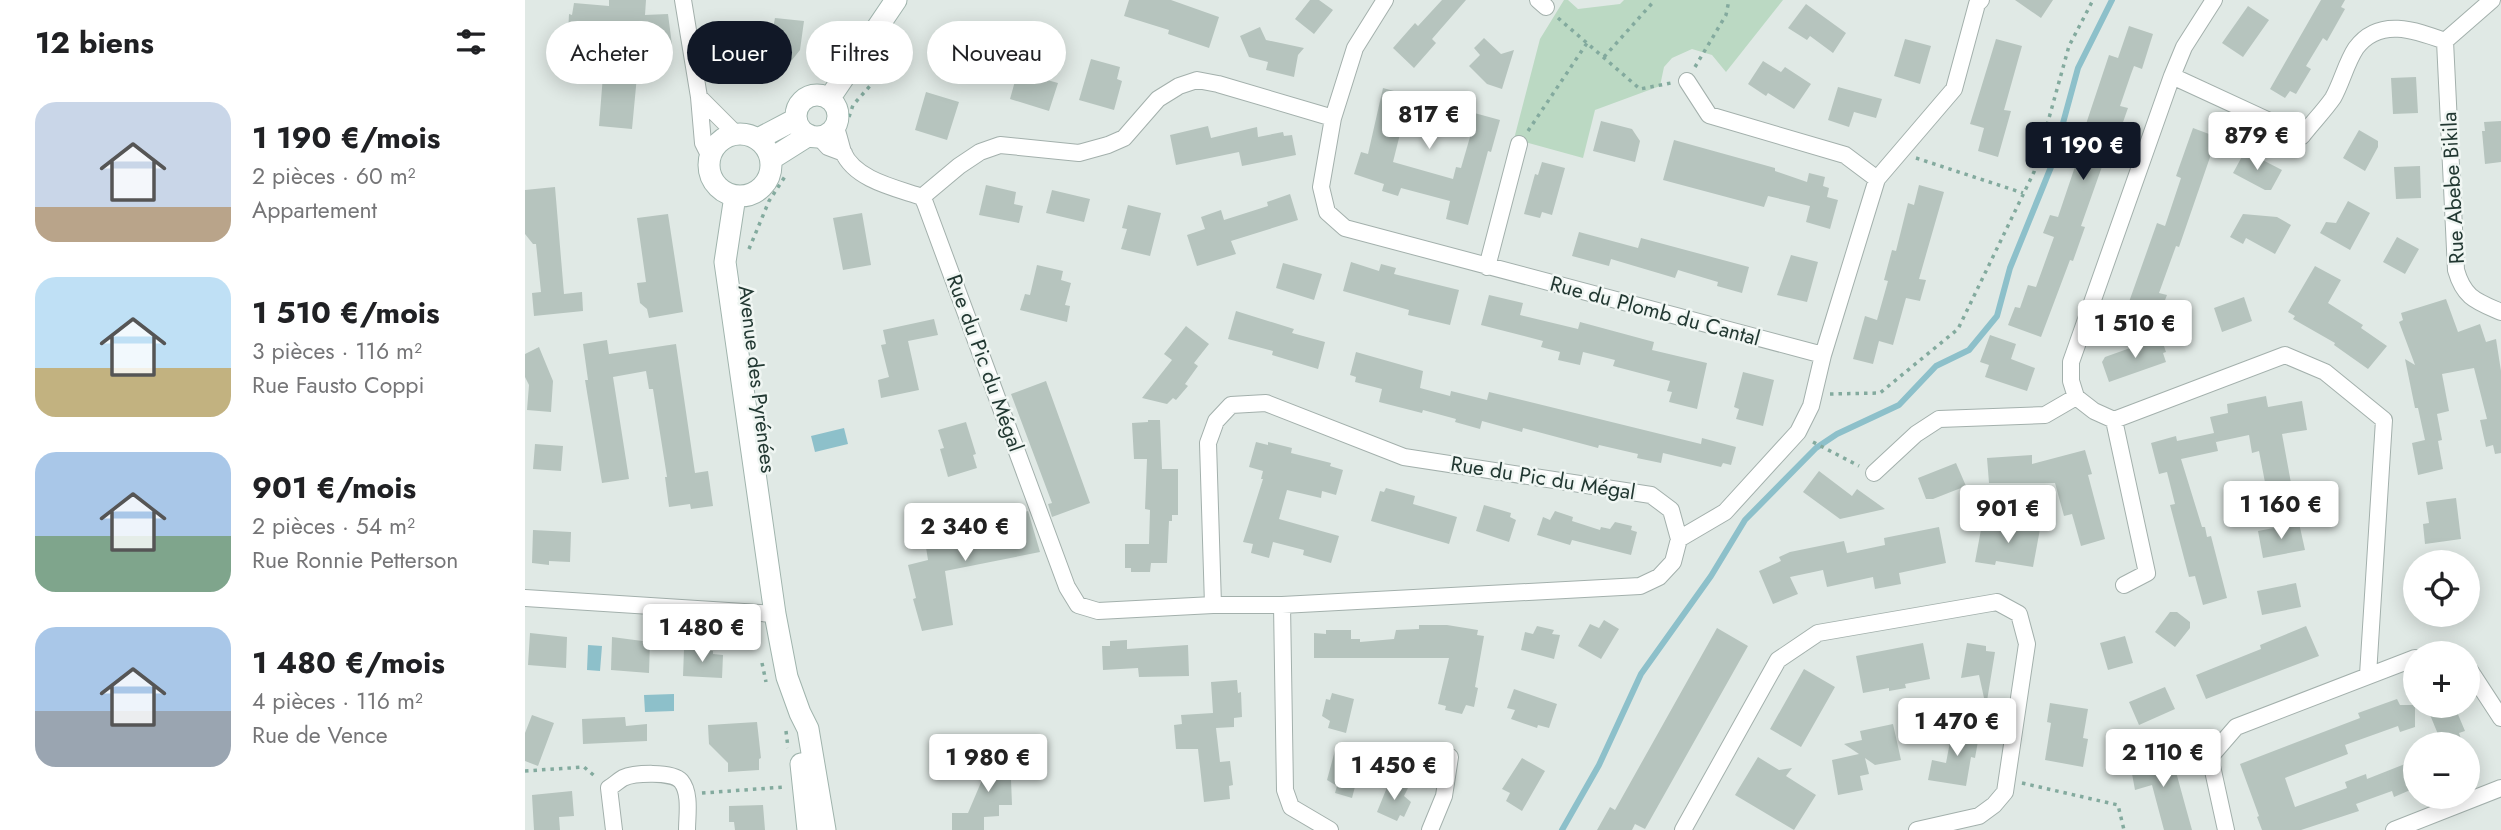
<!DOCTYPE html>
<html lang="fr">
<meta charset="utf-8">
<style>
body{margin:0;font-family:Jost,sans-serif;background:#f2f2f2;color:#202124;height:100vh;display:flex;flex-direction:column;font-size:26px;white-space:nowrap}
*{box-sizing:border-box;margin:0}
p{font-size:23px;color:#757577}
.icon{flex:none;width:38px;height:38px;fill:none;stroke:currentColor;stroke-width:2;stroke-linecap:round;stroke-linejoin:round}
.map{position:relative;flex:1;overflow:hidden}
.panel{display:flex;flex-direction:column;background:#fff;width:525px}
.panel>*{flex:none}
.hud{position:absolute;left:21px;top:21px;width:665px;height:63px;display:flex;gap:14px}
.controls{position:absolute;left:1878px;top:550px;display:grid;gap:14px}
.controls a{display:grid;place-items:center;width:77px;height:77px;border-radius:50%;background:#fff;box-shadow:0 4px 18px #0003;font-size:35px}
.price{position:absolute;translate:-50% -60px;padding:0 16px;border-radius:7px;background:#fff;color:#222;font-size:23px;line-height:46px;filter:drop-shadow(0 2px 4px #0008)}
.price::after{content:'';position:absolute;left:50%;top:42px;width:21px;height:16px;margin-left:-10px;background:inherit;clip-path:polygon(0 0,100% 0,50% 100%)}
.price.active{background:#111827;color:#fff}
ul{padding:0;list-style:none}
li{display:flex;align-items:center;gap:21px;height:175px;padding:0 35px}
li span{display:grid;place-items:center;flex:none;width:196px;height:140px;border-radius:21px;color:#555}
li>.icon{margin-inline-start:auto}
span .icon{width:84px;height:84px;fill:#fffc;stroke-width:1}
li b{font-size:30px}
h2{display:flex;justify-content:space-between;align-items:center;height:84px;padding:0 35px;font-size:30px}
.tag{padding:0 24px;border-radius:32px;background:#fff;box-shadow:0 4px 18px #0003;font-size:24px;line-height:63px}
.tag.active{background:#111827;color:#fff}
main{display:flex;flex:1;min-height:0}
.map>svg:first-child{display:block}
</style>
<main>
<section class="panel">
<h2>12 biens<svg class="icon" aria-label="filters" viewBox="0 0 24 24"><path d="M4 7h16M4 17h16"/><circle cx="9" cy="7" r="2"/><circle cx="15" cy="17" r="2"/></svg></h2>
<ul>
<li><span style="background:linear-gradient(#c9d6e8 75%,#b9a48a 0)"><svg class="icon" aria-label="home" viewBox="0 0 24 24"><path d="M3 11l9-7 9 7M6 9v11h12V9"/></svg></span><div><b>1 190 €/mois</b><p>2 pièces · 60 m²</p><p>Appartement</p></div></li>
<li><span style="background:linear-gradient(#bfe0f5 65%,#c2b280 0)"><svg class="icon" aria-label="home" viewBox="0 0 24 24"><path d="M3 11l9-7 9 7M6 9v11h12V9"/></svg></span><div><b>1 510 €/mois</b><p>3 pièces · 116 m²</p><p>Rue Fausto Coppi</p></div></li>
<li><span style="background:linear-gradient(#a9c7e8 60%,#7fa58c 0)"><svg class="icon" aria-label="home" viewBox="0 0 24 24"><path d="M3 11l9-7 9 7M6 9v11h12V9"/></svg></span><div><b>901 €/mois</b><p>2 pièces · 54 m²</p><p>Rue Ronnie Petterson</p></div></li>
<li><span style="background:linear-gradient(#a9c7e8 60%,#9aa5b1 0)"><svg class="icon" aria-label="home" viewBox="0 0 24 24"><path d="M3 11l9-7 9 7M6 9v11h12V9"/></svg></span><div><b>1 480 €/mois</b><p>4 pièces · 116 m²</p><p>Rue de Vence</p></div></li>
</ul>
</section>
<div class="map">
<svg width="1976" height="830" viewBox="0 0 1976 830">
<rect width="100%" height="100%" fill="#e0e9e5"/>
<path fill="#bbd9c3" d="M1039 0H1043L1053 9 1095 4 1099 0H1258L1201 72 1187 55 1167 49 1147 58 1139 67 1135 86 1070 110 1058 158 989 139 1015 39Z"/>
<path fill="#8dc0ca" d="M319 428 323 444 290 452 286 436Z
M63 645 77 646 75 671 62 670Z
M149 694V711L120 712 119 695Z"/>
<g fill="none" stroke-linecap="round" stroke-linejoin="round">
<path stroke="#8dc0ca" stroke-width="6" d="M1037 830 1074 765 1116 674 1186 576 1220 520 1291 448 1312 434 1374 405 1411 366 1444 350 1472 316 1485 268 1526 167 1553 68 1587 0"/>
</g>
<path fill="#b6c4be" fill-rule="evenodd" d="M84 0H121L120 15 143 14 147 45 115 44 107 129 74 126 81 37 43 34 44 14 47 15 49 3 84 6Z
M604 0H646L694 17 684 48 643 34 644 30 599 16Z
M785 0H794L808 10 789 34 770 19Z
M917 0H941L907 39 911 43 889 68 868 48 890 23 893 26Z
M1490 0H1528L1516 18Z
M1796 0H1820L1816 7 1820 9 1802 41 1798 38 1781 66 1786 69 1771 94 1765 91 1760 98 1745 89Z
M1281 4 1321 33 1308 53 1285 36 1282 40 1263 28Z
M1723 6 1744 20 1718 57 1697 43Z
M250 18 279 21 275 50 255 75 230 57 247 33Z
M1604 26 1628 34 1617 69 1609 66 1606 74 1595 106 1603 108 1591 142 1586 141 1556 226 1560 227 1548 261 1545 260 1516 337 1483 325 1490 307 1495 308 1503 285 1511 287 1529 237 1518 233 1525 215 1533 217 1562 131 1559 130 1584 55 1593 58Z
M735 27 741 40 779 48 773 55 769 77 741 70 743 62 724 57 715 36Z
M959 38 976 54 989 50 977 89 962 84 944 66 955 55 949 48Z
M1380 39 1406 46 1395 84 1369 76Z
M1471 39 1497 46 1479 110 1486 111 1473 157 1453 151 1459 128 1445 124Z
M566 59 595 67 592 79 597 81 589 110 554 100Z
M1238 61 1256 72 1260 67 1286 84 1269 109 1243 93 1241 96 1223 84Z
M495 63 517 69 515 78 533 83 524 111 485 99Z
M1891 77 1893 113 1868 114 1866 78Z
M1313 87 1357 99 1351 118 1329 112 1324 127 1303 120Z
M858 88 975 120 966 152 963 151 943 225 921 219 925 201 876 188 873 196 857 191 859 184 829 174 836 152 843 154ZM889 122 945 137 936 168 931 167 928 179 868 162 877 126 888 128Z
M401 92 434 102 422 140 390 130Z
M1076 121 1107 129 1115 141 1110 162 1068 151Z
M1976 121V162L1960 164 1957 131H1960L1959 122Z
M683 126 686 138 732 127 733 137 758 132 759 136 767 135 771 155 717 166 714 152 651 165 645 135Z
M1668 128 1692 137 1654 247 1651 246 1634 293 1642 295 1635 313 1604 302 1632 223 1640 226 1656 178 1651 176Z
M1834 130 1853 141V147L1840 171 1818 158Z
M1149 140 1250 168V171L1282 182 1284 173 1300 177 1298 186 1304 188 1302 197 1313 200 1305 229 1281 222 1285 206 1243 196 1239 207 1138 180Z
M1720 151 1757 170 1746 190H1740L1708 173Z
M1017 162 1040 168 1027 215 1017 212 1015 218 999 214 1010 174 1013 175Z
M1895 166 1896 198 1871 199 1869 167Z
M461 185 491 192 489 204 498 206 494 223 454 215Z
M1394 185 1419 192 1394 279 1401 280 1395 301 1381 298 1368 345 1354 341 1348 364 1328 359 1340 316 1352 320 1363 281 1359 280 1367 250 1371 251 1383 203 1389 205Z
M30 187 39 294 57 292 58 311 9 316 7 293 16 292 11 244H8L0 234V190Z
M527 190 565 199 559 222 521 213Z
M765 194 773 220 706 241 711 254 672 266 662 235 680 229 676 217 696 210 699 220 743 206 742 202Z
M1823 201 1845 213 1825 250 1795 233 1801 222 1811 223Z
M603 205 636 213 625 256 596 249 602 229 597 228Z
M337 213 346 265 318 270 308 218Z
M143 214 158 312 124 318 122 309 115 303 112 283 121 282 112 218Z
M1718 214 1752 217 1766 225 1750 254 1721 238 1718 244 1705 237Z
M1054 232 1113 248 1116 238 1224 267 1217 293 1192 286 1193 282 1153 270 1150 278 1086 259 1084 266 1047 256Z
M1872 237 1894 249 1880 274 1858 262Z
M1266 255 1293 262 1282 302 1252 295Z
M826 262 854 271 856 264 871 268 869 274 934 290 925 325 883 315 884 310 818 291Z
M758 263 797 274 789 300 751 288Z
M512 265 538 271 536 280 546 283 540 305 545 306 542 322 495 310 500 294 505 295Z
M1790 266 1816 280 1803 303 1838 325 1836 328 1862 346 1843 369 1809 345 1810 343 1768 319 1770 316 1763 312Z
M964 295 998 303 995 315 1053 329 1055 322 1129 342 1127 350 1182 363 1172 409 1144 402 1147 392 1142 391 1145 381 1088 366 1090 360 1058 352 1055 365 1033 360 1035 352 1016 347 1018 341 956 325Z
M1719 297 1727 321 1697 332 1689 308Z
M1921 299 1933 332 1955 324 1961 342 1971 339 1976 371V453L1970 454 1968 445 1961 447 1955 420 1962 419 1949 368 1917 374 1924 411 1912 414 1917 440 1913 441 1918 469 1893 475 1887 443 1900 440 1893 408H1890L1880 359 1890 365 1874 322 1878 320 1876 313Z
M711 311 769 329 767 333 800 342 793 369 747 355 748 351 703 339Z
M409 319 413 335 383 341 394 390 356 398 353 380 364 377 356 345 361 344 358 330Z
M661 326 684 344 669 363 673 366 660 384 663 386 651 400 648 398 642 404 617 398 647 360 639 354Z
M1465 335 1491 344 1486 359 1510 368 1502 391 1460 377 1464 365 1455 362Z
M1636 337 1641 352 1638 353 1641 362 1584 382 1577 362 1580 357Z
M82 340 84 354 151 344 170 473 183 471 188 506 166 509 165 504 144 507 140 477H142L128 389H124L121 371 88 377 104 479 77 483 60 380H63L58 344Z
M14 347 28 381 26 412 2 410 4 385 0 377V354Z
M831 352 898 371 895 388 925 396 926 391 962 400 964 392 1176 444 1177 438 1211 447 1206 465 1198 463 1196 467 1138 453 1136 463 1112 458 1113 454 1074 445 1073 448 998 428 997 432 957 421 955 429 930 422 931 419 898 410 897 413 854 402 857 389 830 382 831 377 825 375Z
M1218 372 1249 380 1238 426 1211 419 1214 409 1209 407Z
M521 381 565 503 527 517 523 504 527 503 486 394Z
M1741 396 1743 407 1777 401 1782 430 1757 434 1768 494 1743 498 1734 451 1727 453 1724 435 1691 442 1690 438 1693 451 1656 459 1677 527H1680L1682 537 1686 536 1702 598 1678 605 1670 576 1664 577 1645 505 1650 504 1642 472 1634 474 1626 443 1651 436 1652 441 1689 433 1685 417 1703 413 1702 404Z
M623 420H635L637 469H653V515H647V521H644L642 563H626L625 572H606V568H600V544H624L625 510 620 509 622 459H609L607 423 623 422Z
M441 422 451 454 448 455 452 468 423 477 415 449 419 448 413 430Z
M731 442 743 445V442L767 448 766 453 806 463 805 466 818 470 811 495 797 491 796 498 762 490 754 519 814 536 806 563 778 555 779 550 748 542 744 558 726 553 728 544 718 542 738 479H736L738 471 724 467Z
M10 444 38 446 36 471 8 469Z
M1560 450 1567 474 1563 475 1580 539 1556 546 1547 514 1539 516 1530 483H1464L1462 458 1507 455V464Z
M1431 463 1441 486 1408 499H1401L1393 478Z
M1294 471 1327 496 1332 489 1360 509 1315 519 1278 492Z
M861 488 890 496 888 504 932 517 924 544 846 521 855 491 859 492Z
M1931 498 1936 539 1900 544 1898 524 1904 523 1901 502Z
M959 505 986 513 985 517 991 520 984 542 951 531Z
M503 511 515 552 420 571 428 625 397 631 388 599 391 598 383 565 403 560 400 541 457 529 456 526Z
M1030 511 1048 517 1047 521 1075 530 1076 527 1085 529 1090 522 1107 526 1106 530 1112 532 1106 555 1047 540 1045 545 1012 535 1018 517 1025 520Z
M1774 523 1780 550 1738 558 1733 531Z
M1457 524 1485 529 1486 524 1515 529 1508 567 1471 561 1470 565 1450 562Z
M1414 527 1421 563 1374 573 1376 584 1350 589 1348 577 1302 587 1298 570 1265 577 1273 594 1248 604 1234 571 1256 561 1254 557 1265 552 1319 541 1322 553 1360 545 1359 538Z
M8 530 46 532 45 562 24 561V565L7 563Z
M1771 583 1776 607 1737 615 1732 591Z
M1645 612H1652L1665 622V628L1650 647 1630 632Z
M1079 620 1094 629 1076 659 1053 646 1065 624 1074 628Z
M894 625H922L953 630 952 635 959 636 950 687 953 688 949 707 941 705 937 714 920 710 921 706 913 704 924 658H789V633L801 634V630H826V639H835V642L869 639 871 630 894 629Z
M1012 626 1029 630 1027 634 1035 635 1029 659 996 650 1000 632 1008 634Z
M1781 626 1794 656 1681 699 1671 675 1736 649 1735 645Z
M1192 628 1223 646 1120 829 1110 824 1107 830H1072L1085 807 1090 810Z
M5 633 42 637 41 668 3 665Z
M1600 636 1608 663 1583 670 1575 643Z
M87 637 125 642 124 673 86 670Z
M602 640V649L663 645 664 676 614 677 613 668 578 670 577 646H585V641Z
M1398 643 1405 679 1380 684 1381 688 1364 691V688L1338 693 1331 656Z
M1442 643 1461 646V651L1470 652 1461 707 1454 675 1436 678Z
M159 649 188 651V654L198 655 197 678 158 676Z
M1279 669 1310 687 1276 747 1245 729Z
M712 680 713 693 716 692 717 717 709 718V727L691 728 695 762 705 761 708 785 704 786 705 799 679 802 673 749H651L649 725 657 724 656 715 688 713 686 682Z
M1640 687 1650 709 1614 725 1604 702Z
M989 689 1032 704 1024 728 1013 725 1012 728 986 719 990 710 982 708Z
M807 693 829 699 821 733 803 728 805 721 797 716 801 699 805 700Z
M1872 699 1875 705H1890V727L1875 732 1873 726 1820 745 1823 754 1760 778 1770 807 1822 788 1820 782 1841 774 1842 779 1890 760V788L1869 797 1867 791 1831 804 1834 811 1776 830H1737L1732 817 1734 816 1715 764 1835 718 1833 713Z
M1525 703 1563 709 1558 738 1563 739 1558 767 1520 760 1526 723 1522 722Z
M1901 705H1929L1940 731 1934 733 1938 744H1917Z
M7 715 29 723 13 766 0 761V733Z
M100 717 101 726 122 724V741L58 744 57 719Z
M232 722 236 758 234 759V770L203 772V763L184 744 183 725Z
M1368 724 1376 760 1350 765 1340 758 1344 774 1335 776 1338 790 1313 795 1307 760 1334 754 1319 744 1337 740 1335 731Z
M1428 726 1455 730 1450 758 1446 757 1441 786 1403 780 1407 760 1421 763Z
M812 743 837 750 834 763 836 764 827 798 810 793 812 786 802 780Z
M1645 750 1662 812 1667 830H1639L1627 785 1610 790 1605 763Z
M457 754H485L487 805H474V816L459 817V830H427V813H443L457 780Z
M1233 757 1254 770 1267 768 1261 776 1291 795 1269 830 1210 795Z
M997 758 1020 771 997 811 981 801 985 793 977 789Z
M865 780 883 788 879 796 886 802 879 817 875 815 872 821 852 812Z
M47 791 49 816 34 817 35 830H9L7 795Z
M238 805 240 830H210L209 822H204V806Z"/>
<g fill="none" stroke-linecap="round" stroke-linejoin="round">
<g stroke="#a3b0ac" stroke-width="18">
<path id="street" d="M158 0 174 97 178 143 185 157
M860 0 830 48 808 118 796 187 802 212 820 228 1298 355
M1013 0 1021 7
M1920 41 1931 270C1939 298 1951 301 1976 312
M1647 76 1777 136C1787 123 1799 111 1808 98 1817 82 1821 63 1831 48 1854 17 1890 30 1920 41L1967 0
M1162 81 1184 115 1320 155 1352 179
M174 97 211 134
M310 126C314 135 315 143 318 152 330 180 371 188 397 197L400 203 542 587 553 605 573 611 688 605 683 443 691 421 706 405 741 403 879 457 1126 495 1146 510 1154 539 1148 562 1134 577 1115 586 757 605H688
M293 136 303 147 319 153
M397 197 434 166 455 152 475 145 554 153 583 145 599 138 633 99 654 86 672 80 693 84 808 118
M962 267 994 144
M1551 397 1546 381V362L1647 76 1659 47 1689 0
M1589 420 1622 573 1599 585
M1349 473 1391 434 1414 419 1520 415 1551 397 1569 411 1589 420 1760 355 1800 372 1859 420 1843 675
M1154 539 1200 512 1273 432 1286 406 1298 355 1352 179 1429 89 1452 4 1456 0
M0 598 250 614
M757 605 760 790 766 807 805 830
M1942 666 1976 718
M89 830 84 788C89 785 93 781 98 778 109 773 147 771 156 781 166 793 162 816 162 830
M905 830 919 796 925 757
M1158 830 1253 660 1293 633 1472 602 1494 614 1502 644 1480 792 1469 805 1454 816 1392 830
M1701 830 1685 757 1711 727 1890 658
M1869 830 1976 788"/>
</g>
<g stroke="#a0b4ad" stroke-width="23">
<path id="secondary" d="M271 116a21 21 0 1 1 42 0a21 21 0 1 1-42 0Z
M304 99 371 0
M184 165a31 31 0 1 1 62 0a31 31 0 1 1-62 0Z
M233 139 271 119
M246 159 284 135
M210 196 200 262 250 614 262 677 275 713 283 729 300 830
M276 764 283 830"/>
</g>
<path stroke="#83aa9e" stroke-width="3.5" stroke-dasharray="3.5 5" stroke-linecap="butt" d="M1033 18 1115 89 1146 83
M1079 57 1130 0
M1170 67 1201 15 1204 0
M324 117 328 105 352 78 371 38
M1003 131 1062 43
M1391 158 1498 193
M224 249 244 201 261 175
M1305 394 1355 393 1433 329 1509 172 1544 46 1568 0
M1288 442 1334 466
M237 663 241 682
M261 731 263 748
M0 771 59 767 72 778
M1497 783 1593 805 1599 830
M177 793 260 787"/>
<use href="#street" stroke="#fff" stroke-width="16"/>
<use href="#secondary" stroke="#fff" stroke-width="21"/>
</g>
<g text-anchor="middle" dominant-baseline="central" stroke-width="5" stroke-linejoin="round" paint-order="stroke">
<g font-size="21" fill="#223832" stroke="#f0f6f3">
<text transform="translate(1928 188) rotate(-93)">Rue Abebe Bikila</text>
<text transform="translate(1130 311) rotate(15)">Rue du Plomb du Cantal</text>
<text transform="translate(460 363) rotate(70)">Rue du Pic du Mégal</text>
<text transform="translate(232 379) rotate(83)">Avenue des Pyrénées</text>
<text transform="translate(1018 478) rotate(9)">Rue du Pic du Mégal</text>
</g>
</g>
</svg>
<div class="controls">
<a><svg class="icon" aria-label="locate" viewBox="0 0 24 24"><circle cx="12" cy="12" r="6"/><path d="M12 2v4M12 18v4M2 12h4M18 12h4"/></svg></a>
<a>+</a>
<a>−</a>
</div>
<b class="price" style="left:904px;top:151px">817 €</b>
<b class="price" style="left:1732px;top:172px">879 €</b>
<b class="price active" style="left:1558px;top:182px">1 190 €</b>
<b class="price" style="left:1610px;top:360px">1 510 €</b>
<b class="price" style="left:1756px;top:541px">1 160 €</b>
<b class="price" style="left:1483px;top:545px">901 €</b>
<b class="price" style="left:440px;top:563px">2 340 €</b>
<b class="price" style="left:177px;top:664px">1 480 €</b>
<b class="price" style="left:1432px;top:758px">1 470 €</b>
<b class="price" style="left:1638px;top:789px">2 110 €</b>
<b class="price" style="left:463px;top:794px">1 980 €</b>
<b class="price" style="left:869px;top:802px">1 450 €</b>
<div class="hud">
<a class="tag">Acheter</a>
<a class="tag active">Louer</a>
<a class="tag">Filtres</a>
<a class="tag">Nouveau</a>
</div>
</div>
</main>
